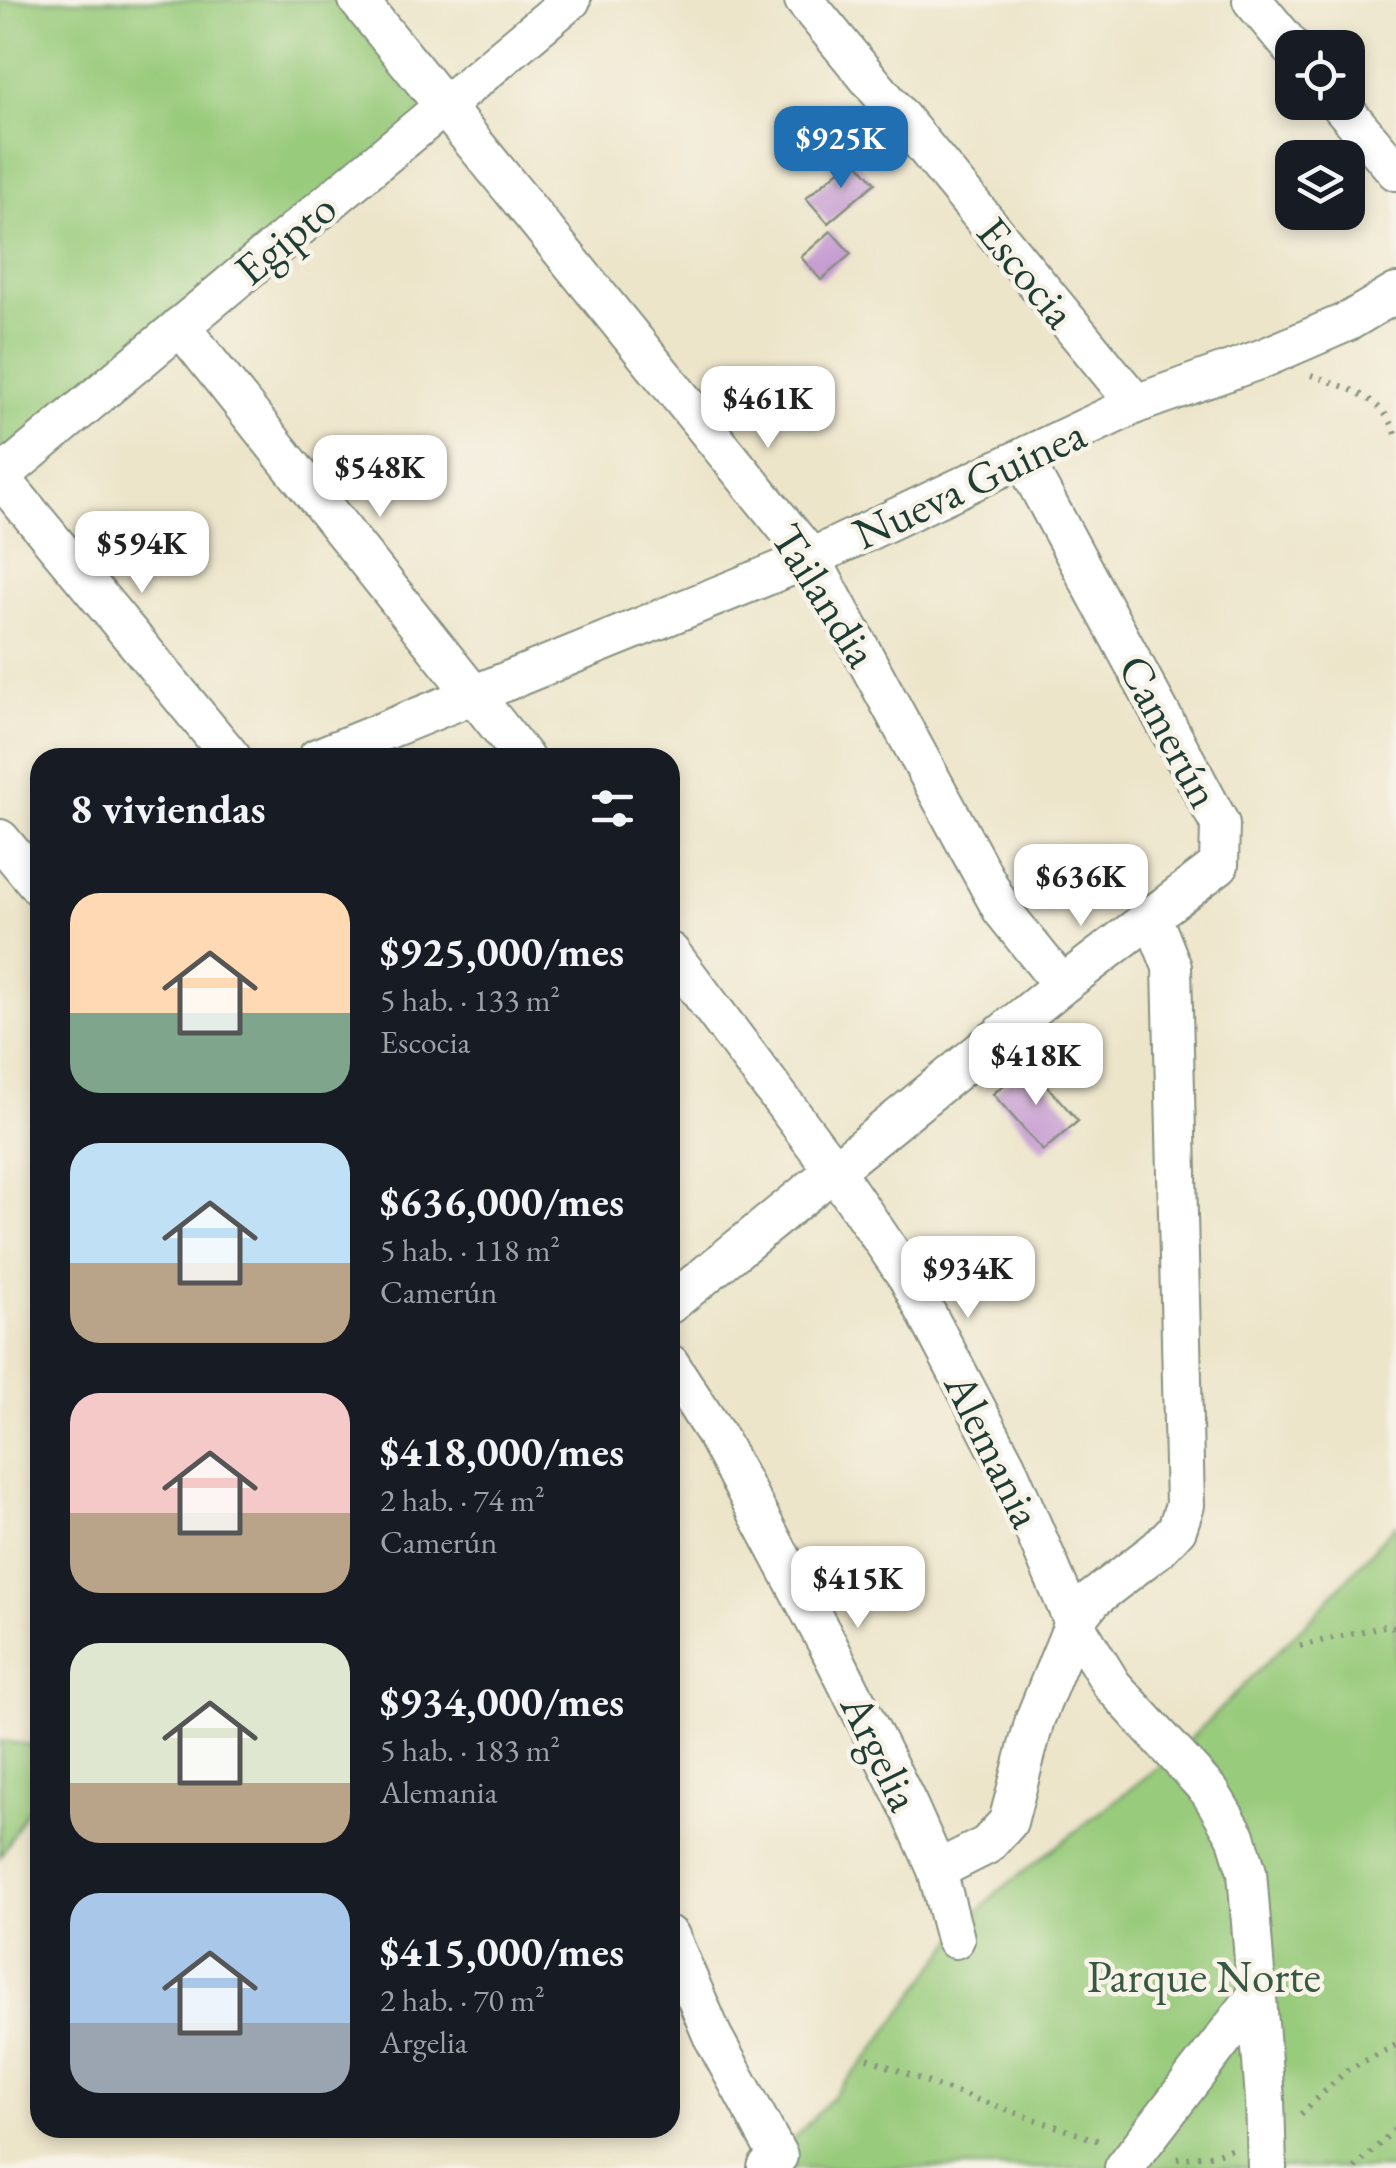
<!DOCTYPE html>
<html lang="es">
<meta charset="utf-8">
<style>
body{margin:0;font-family:"EB Garamond",serif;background:#20242c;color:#f1f3f6;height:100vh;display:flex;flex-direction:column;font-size:38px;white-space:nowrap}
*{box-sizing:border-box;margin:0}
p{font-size:32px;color:#9ea1a6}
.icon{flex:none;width:55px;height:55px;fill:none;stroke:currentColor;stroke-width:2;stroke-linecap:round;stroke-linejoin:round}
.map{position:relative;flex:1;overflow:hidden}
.drawer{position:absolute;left:30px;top:748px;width:650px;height:1390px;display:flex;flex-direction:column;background:#171b24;border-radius:30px;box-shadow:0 5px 15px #0003}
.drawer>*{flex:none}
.controls{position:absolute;left:1275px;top:30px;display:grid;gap:20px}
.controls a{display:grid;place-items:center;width:90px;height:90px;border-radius:20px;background:#171b24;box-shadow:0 5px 15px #0003;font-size:50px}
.price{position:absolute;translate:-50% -85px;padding:0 22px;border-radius:20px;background:#fff;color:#222;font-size:32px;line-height:65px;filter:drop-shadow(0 2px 5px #0008)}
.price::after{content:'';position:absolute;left:50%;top:60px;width:30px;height:22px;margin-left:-15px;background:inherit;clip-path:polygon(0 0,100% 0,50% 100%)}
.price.current{background:#1f6fb2;color:#fff}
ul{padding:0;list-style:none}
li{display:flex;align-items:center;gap:30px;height:250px;padding:0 40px}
li span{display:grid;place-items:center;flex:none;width:280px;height:200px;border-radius:30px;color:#555}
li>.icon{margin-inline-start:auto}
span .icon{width:120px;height:120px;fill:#fffc;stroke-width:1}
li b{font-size:42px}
h2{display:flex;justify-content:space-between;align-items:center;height:120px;padding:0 40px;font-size:42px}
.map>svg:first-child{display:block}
</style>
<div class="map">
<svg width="1396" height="2168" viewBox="0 0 1396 2168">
<rect width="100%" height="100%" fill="#f7f3e8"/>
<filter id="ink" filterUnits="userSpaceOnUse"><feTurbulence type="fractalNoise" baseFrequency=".01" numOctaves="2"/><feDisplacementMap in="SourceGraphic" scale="20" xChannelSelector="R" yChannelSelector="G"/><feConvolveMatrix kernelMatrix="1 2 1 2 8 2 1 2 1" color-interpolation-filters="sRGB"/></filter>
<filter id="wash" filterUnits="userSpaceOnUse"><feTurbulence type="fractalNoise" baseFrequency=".0048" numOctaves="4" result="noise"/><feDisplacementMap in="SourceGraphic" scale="40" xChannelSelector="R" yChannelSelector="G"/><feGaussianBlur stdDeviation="2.25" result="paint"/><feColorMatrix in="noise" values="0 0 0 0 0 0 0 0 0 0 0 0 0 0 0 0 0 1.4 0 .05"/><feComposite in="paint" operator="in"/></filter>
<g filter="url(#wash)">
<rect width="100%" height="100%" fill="#ede5ca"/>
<path fill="#99cb7b" stroke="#5c8458" stroke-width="2.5" d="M0 0H358L444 105 0 477Z
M1396 1524V2168H767L868 2058 955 1939 995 1894 1174 1755 1315 1614Z
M0 1741 40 1746V1788L0 1857Z"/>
<g id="blocks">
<path fill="#c69bd2" d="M854 158 875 183 828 223 806 198Z
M831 231 851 254 821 280 801 257Z
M1028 1064 1078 1121 1043 1151 993 1094Z"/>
</g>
</g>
<g filter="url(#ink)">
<use href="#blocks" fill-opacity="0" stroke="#86917f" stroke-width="2.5"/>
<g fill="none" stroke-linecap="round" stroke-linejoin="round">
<g stroke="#86917f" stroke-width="42">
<path id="street" d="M358 0 811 558 1002 910 1062 985
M804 0 1136 404
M1252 0 1292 48
M1338 102 1396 171
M180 326 524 758
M0 477 571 0
M0 477 232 758
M317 758 811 558 1136 404 1264 358 1349 321 1396 293
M0 839 40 887
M670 952 834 1170 908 1278 1006 1465 1074 1623 1112 1685 1210 1792 1236 1836 1247 1872 1265 2099 1267 2168
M670 1304 1062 985 1219 865 1220 824 1023 458
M670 1364 716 1435 828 1645 908 1805 937 1870 955 1939
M937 1870 987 1845 1008 1822 1035 1719 1074 1623 1093 1599 1158 1549 1177 1529 1185 1505 1172 967 1152 917
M670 1936 712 2035 778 2156 767 2168
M1124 2168 1257 1995"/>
</g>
<path stroke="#86917f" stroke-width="6" stroke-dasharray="2.5 8" stroke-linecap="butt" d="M1311 375C1344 387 1383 396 1396 434
M1300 1646 1388 1625 1396 1629
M868 2058 937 2086 1102 2142
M1301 2114 1347 2070 1396 2045
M1177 2159 1217 2154 1233 2148
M1355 2168 1396 2128"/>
<use href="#street" stroke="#fff" stroke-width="38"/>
</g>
</g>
<g text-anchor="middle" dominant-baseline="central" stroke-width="9" stroke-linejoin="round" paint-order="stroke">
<g font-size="45" fill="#1f3d34" stroke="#f7f3e8">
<text transform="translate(285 238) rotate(-40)">Egipto</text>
<text transform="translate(1027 272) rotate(51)">Escocia</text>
<text transform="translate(969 483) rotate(-25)">Nueva Guinea</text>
<text transform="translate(825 595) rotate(58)">Tailandia</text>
<text transform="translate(1170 731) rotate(62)">Camerún</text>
<text transform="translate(994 1450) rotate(64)">Alemania</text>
<text transform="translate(881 1752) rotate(64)">Argelia</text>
</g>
<g font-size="45" fill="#375942" stroke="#f7f3e8">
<text x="1204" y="1976">Parque Norte</text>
</g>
</g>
</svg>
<div class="controls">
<a><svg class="icon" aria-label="locate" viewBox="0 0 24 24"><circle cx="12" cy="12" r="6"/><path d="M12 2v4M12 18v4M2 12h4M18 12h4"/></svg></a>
<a><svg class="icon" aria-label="layers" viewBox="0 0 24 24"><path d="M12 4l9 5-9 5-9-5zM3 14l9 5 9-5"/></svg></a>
</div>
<b class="price current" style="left:841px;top:191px">$925K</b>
<b class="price" style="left:768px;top:451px">$461K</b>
<b class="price" style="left:380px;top:520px">$548K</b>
<b class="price" style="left:142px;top:596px">$594K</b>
<b class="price" style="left:1081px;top:929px">$636K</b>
<b class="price" style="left:1036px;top:1108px">$418K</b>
<b class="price" style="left:968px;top:1321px">$934K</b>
<b class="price" style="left:858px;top:1631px">$415K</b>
<section class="drawer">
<h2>8 viviendas<svg class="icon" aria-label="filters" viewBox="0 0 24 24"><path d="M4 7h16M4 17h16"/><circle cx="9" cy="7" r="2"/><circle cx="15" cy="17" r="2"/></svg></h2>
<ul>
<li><span style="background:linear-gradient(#ffd9b3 60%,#7fa58c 0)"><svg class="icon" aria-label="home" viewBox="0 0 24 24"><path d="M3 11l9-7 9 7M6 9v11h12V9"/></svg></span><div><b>$925,000/mes</b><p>5 hab. · 133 m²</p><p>Escocia</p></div></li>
<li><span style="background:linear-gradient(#bfe0f5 60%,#b9a48a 0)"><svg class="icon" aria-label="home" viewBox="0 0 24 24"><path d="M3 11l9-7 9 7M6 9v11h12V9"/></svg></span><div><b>$636,000/mes</b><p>5 hab. · 118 m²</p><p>Camerún</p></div></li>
<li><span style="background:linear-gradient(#f6c9c9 60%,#b9a48a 0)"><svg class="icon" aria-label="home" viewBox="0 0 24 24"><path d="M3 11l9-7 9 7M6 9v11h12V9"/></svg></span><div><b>$418,000/mes</b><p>2 hab. · 74 m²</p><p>Camerún</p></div></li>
<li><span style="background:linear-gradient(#dfe7d0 70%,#b9a48a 0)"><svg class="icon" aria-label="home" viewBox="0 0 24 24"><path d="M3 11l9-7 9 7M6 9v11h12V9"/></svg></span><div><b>$934,000/mes</b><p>5 hab. · 183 m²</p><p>Alemania</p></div></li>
<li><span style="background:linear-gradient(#a9c7e8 65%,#9aa5b1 0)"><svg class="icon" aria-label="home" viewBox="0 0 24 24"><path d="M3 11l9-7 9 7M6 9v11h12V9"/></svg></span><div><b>$415,000/mes</b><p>2 hab. · 70 m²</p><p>Argelia</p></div></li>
</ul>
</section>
</div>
